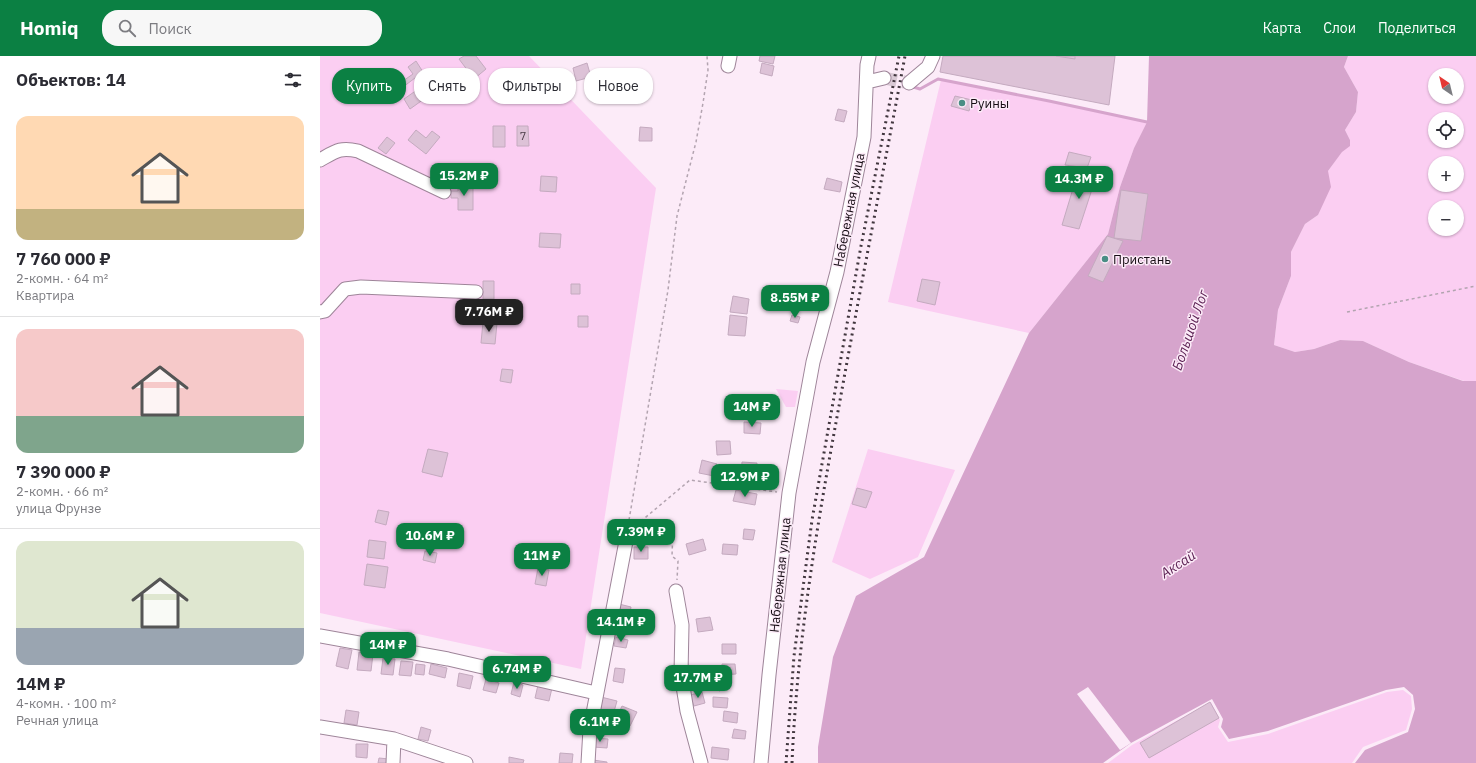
<!DOCTYPE html>
<html lang="ru">
<meta charset="utf-8">
<style>
body{margin:0;font-family:"IBM Plex Sans",sans-serif;background:#f7f7f7;color:#2b2b33;height:100vh;display:flex;flex-direction:column;font-size:15px;white-space:nowrap}
*{box-sizing:border-box;margin:0}
p{font-size:13px;color:#7c7c81}
.icon{flex:none;width:22px;height:22px;fill:none;stroke:currentColor;stroke-width:2;stroke-linecap:round;stroke-linejoin:round}
.map{position:relative;flex:1;overflow:hidden}
.panel{display:flex;flex-direction:column;background:#fff;width:320px}
.panel>*{flex:none}
.hud{position:absolute;left:12px;top:12px;width:380px;height:36px;display:flex;gap:8px}
.needle{width:26px;rotate:325deg}
.buttons{position:absolute;left:1108px;top:12px;display:grid;gap:8px}
.buttons a{display:grid;place-items:center;width:36px;height:36px;border-radius:50%;background:#fff;box-shadow:0 1px 3px #0004;font-size:20px}
.price{position:absolute;translate:-50% -34px;padding:0 9px;border-radius:8px;background:#0b8043;color:#fff;font-size:13px;line-height:26px;filter:drop-shadow(0 1px 2px #0008)}
.price::after{content:'';position:absolute;left:50%;top:24px;width:12px;height:9px;margin-left:-6px;background:inherit;clip-path:polygon(0 0,100% 0,50% 100%)}
.price.on{background:#222;color:#fff}
ul{padding:0;list-style:none}
li{display:grid;align-content:center;gap:8px;height:212px;padding:0 16px}
li+li{border-top:1px solid #e1e1e2}
li span{display:grid;place-items:center;height:124px;border-radius:12px;color:#555}
li>.icon{margin-inline-start:auto}
span .icon{width:72px;height:72px;fill:#fffc;stroke-width:1}
li b{font-size:17px}
h2{display:flex;justify-content:space-between;align-items:center;height:48px;padding:0 16px;font-size:17px}
.chip{padding:0 14px;border-radius:16px;background:#fff;box-shadow:0 1px 3px #0004;font-size:14px;line-height:36px}
.chip.on{background:#0b8043;color:#fff}
header{display:flex;align-items:center;gap:24px;box-sizing:border-box;height:56px;padding:0 20px;background:#0b8043;color:#fff}
header strong{font-size:19px}
nav{display:flex;gap:22px;margin-inline-start:auto;font-size:14px}
.search{width:280px;height:36px;background:#f7f7f7;display:flex;align-items:center;gap:10px;box-sizing:border-box;padding:0 14px;border-radius:16px;color:#7c7c81;font-size:15px}
main{display:flex;flex:1;min-height:0}
.map>svg:first-child{display:block}
</style>
<header>
<strong>Homiq</strong>
<div class="search"><svg class="icon" aria-label="search" viewBox="0 0 24 24"><circle cx="10" cy="10" r="6"/><path d="M15 15l6 6"/></svg>Поиск</div>
<nav><a>Карта</a><a>Слои</a><a>Поделиться</a></nav>
</header>
<main>
<section class="panel">
<h2>Объектов: 14<svg class="icon" aria-label="filters" viewBox="0 0 24 24"><path d="M4 7h16M4 17h16"/><circle cx="9" cy="7" r="2"/><circle cx="15" cy="17" r="2"/></svg></h2>
<ul>
<li><span style="background:linear-gradient(#ffd9b3 75%,#c2b280 0)"><svg class="icon" aria-label="home" viewBox="0 0 24 24"><path d="M3 11l9-7 9 7M6 9v11h12V9"/></svg></span><div><b>7 760 000 ₽</b><p>2-комн. · 64 m²</p><p>Квартира</p></div></li>
<li><span style="background:linear-gradient(#f6c9c9 70%,#7fa58c 0)"><svg class="icon" aria-label="home" viewBox="0 0 24 24"><path d="M3 11l9-7 9 7M6 9v11h12V9"/></svg></span><div><b>7 390 000 ₽</b><p>2-комн. · 66 m²</p><p>улица Фрунзе</p></div></li>
<li><span style="background:linear-gradient(#dfe7d0 70%,#9aa5b1 0)"><svg class="icon" aria-label="home" viewBox="0 0 24 24"><path d="M3 11l9-7 9 7M6 9v11h12V9"/></svg></span><div><b>14M ₽</b><p>4-комн. · 100 m²</p><p>Речная улица</p></div></li>
</ul>
</section>
<div class="map">
<svg width="1156" height="707" viewBox="0 0 1156 707">
<rect width="100%" height="100%" fill="#fcebf8"/>
<path fill="#fbcef2" fill-rule="evenodd" d="M0 0H209L336 132 261 613 0 557Z
M1028 0H1156V325H1144L1089 306 1043 285 1020 284 994 293 975 296 954 289 958 254 971 220V196L985 168 998 159 1008 115 1030 84 1025 74 1036 56 1038 36 1024 11ZM1115 19H1137V41H1115ZM1115 63H1137V85H1115ZM1115 107H1137V129H1115ZM1115 151H1137V173H1115Z
M621 24 827 66 814 92 800 131 788 178 709 277 568 246Z
M456 333 478 335 475 351H466Z
M548 393 635 414 598 501 550 523 512 506Z
M1083 634 1091 640 1092 653 1086 674 1043 691 1032 707H788L812 689 891 646 900 664 898 671 908 686 948 678 1067 636Z"/>
<path fill="#d6a4cc" d="M829 0H1028L1024 11 1038 36 1036 56 1025 74 1030 84V90L1022 96 1008 115 1011 131 998 159 985 168 971 196V220L958 254 954 289 975 296 994 293 1020 284 1043 285 1089 306 1143 325H1156V707H1035L1045 694 1088 676 1095 653 1093 639 1084 631 1066 634 948 675 909 683 901 671 903 663 892 643 811 687 783 707H498V691L513 601 536 540 604 501 709 277 788 178 800 131 814 92 827 66Z"/>
<path fill="#fcebf8" d="M768 631 811 687 800 694 757 638Z"/>
<g fill="none" stroke-linecap="round" stroke-linejoin="round">
<path stroke="#d6a4cc" stroke-width="3" d="M590 30 600 33 618 23 729 45 827 66"/>
</g>
<path fill="#ddc2d7" stroke="#c4aabf" d="M144 0H156L166 13 154 23 139 3Z
M440 0H455L453 8 439 5Z
M623 0H795L789 49 620 16Z
M736 0H755V3Z
M96 5 103 16 83 31 80 27 93 18 88 11Z
M267 7 271 21 256 25 253 12Z
M442 7 454 10 452 20 440 17Z
M104 29 111 38 90 53 84 43Z
M635 40 652 44 649 55 631 50Z
M518 53 527 55 524 66 515 64Z
M173 70H185V91H173Z
M197 70H208L209 90H197Z
M320 71 332 72V85H319Z
M96 74 106 82 112 75 120 81 106 98 88 84Z
M67 81 75 87 66 98 58 92Z
M749 96 771 101 767 112 745 109Z
M758 116 776 121 759 173 742 169Z
M221 120 237 121 236 136 220 135Z
M507 122 522 126 520 136 504 133Z
M138 128H153V154H138V142H131V135H138Z
M801 134 828 138 821 185 794 182Z
M220 177 241 178 240 192 219 191Z
M787 180 803 185 783 226 768 220Z
M602 223 620 226 615 249 597 245Z
M163 225H174V243H163Z
M251 228H260V238H251Z
M413 240 429 243 427 258 410 256Z
M410 259 427 261 425 280 408 279Z
M472 259 480 261 478 267 470 265Z
M258 260H268V271H258Z
M163 266 177 267 175 288 161 287Z
M182 313 193 314 191 327 180 325Z
M415 342 431 343 430 354 414 353Z
M424 366 441 367 440 378 424 377Z
M396 385H410L411 398 397 399Z
M108 393 128 397 122 421 102 416Z
M382 404 397 408 394 420 379 417Z
M422 406 437 407 436 420 421 419Z
M537 432 552 436 546 452 532 448Z
M416 434 437 438 435 449 413 445Z
M58 454 69 456 66 469 55 466Z
M424 473 435 474 433 484 423 483Z
M114 478 126 480 124 491 112 489Z
M383 483 386 494 369 499 366 488Z
M49 484 66 486 64 503 47 501Z
M403 488 418 489 417 499 402 498Z
M314 491H328V503H314Z
M105 495 117 497 115 507 103 504Z
M47 508 68 511 65 532 44 529Z
M218 512 229 514 226 530 215 528Z
M299 548 311 551 309 562 297 559Z
M390 561 393 574 378 576 376 563Z
M299 565 309 567 307 577 297 575Z
M296 581 308 584 306 592 294 590Z
M402 588H416V598H402Z
M20 592 32 594 28 613 16 610Z
M39 596 53 598 51 615 37 614Z
M63 602 75 603 73 619 61 618Z
M81 605 93 606 91 620 79 619Z
M96 608 105 609 104 619 95 618Z
M111 608 127 612 125 622 109 618Z
M402 608H415L416 618 402 619Z
M295 612 305 613 303 627 293 625Z
M139 617 153 620 150 633 137 630Z
M166 623 179 627 176 637 163 634Z
M391 623 403 626 400 635 388 631Z
M194 626 203 629 200 641 191 638Z
M218 629 232 632 229 645 215 642Z
M382 636 385 647 374 650 370 639Z
M281 641 297 645 293 659 278 654Z
M393 641 408 642 407 652 393 651Z
M890 646 899 662 829 702 820 687Z
M302 650 317 656 310 670 296 663Z
M26 654 39 656 37 669 24 667Z
M404 655 418 657 417 667 403 665Z
M101 671 111 674 108 685 98 683Z
M414 673 426 675 425 683 412 682Z
M274 682 288 683 287 692 273 691Z
M36 688H48L47 702 36 701Z
M392 691 409 693 408 704 391 702Z
M240 697 253 698 252 707H239Z
M189 701 204 704 203 707H189Z
M59 702 69 703V707H58Z
M273 704 287 706V707H273Z"/>
<g fill="none" stroke-linecap="round" stroke-linejoin="round">
<path stroke="#dacad6" stroke-width="13" stroke-dasharray="13 6" stroke-linecap="butt" d="M564 22 589 27"/>
<g stroke="#9e8599" stroke-width="15">
<path id="minor" d="M408 10 410 0
M547 26 564 22
M589 27 608 11 613 0
M0 104C16 95 20 91 38 95L124 136
M0 256 5 255 25 233 41 231 156 236
M356 535 362 569 361 618 367 655 381 707
M0 580 128 603 276 637
M0 671 74 683 146 707
M73 707 74 683
M268 707 270 673 307 480
M441 707 449 619 469 437 493 306 517 216 544 81 547 9 549 0"/>
</g>
<path stroke="#b3a4b0" stroke-width="1.5" stroke-dasharray="3 3" stroke-linecap="butt" d="M1027 256 1156 230
M320 466 328 464 347 465 353 472 352 500 358 505 357 524
M308 470 348 234 357 160 376 86 383 47 388 14 387 0
M311 471 312 469 320 466 370 424 457 436"/>
<use href="#minor" stroke="#fff" stroke-width="13"/>
<path stroke="#41363e" stroke-width="3" stroke-dasharray="2 4" stroke-linecap="butt" d="M466 707 474 600 492 464 541 190 579 0
M472 707C477 587 497 469 519 350 540 233 563 117 585 0"/>
</g>
<g fill="#498e84" stroke="#fcebf8" stroke-width="1.5">
<circle cx="642" cy="47" r="4"/>
<circle cx="785" cy="203" r="4"/>
</g>
<g text-anchor="middle" dominant-baseline="central" stroke-width="3" stroke-linejoin="round" paint-order="stroke">
<g font-size="11" fill="#483a45">
<text x="203" y="80">7</text>
</g>
<g font-size="13" fill="#160d14" stroke="#fcebf8" text-anchor="start">
<text x="650" y="47">Руины</text>
<text x="793" y="203">Пристань</text>
</g>
<g font-size="13" fill="#160d14" stroke="#fcebf8">
<text transform="translate(529 154) rotate(-79)">Набережная улица</text>
<text transform="translate(460 519) rotate(-84)">Набережная улица</text>
</g>
<g font-size="14" font-style="italic" fill="#5d2355" stroke="#fcebf8">
<text transform="translate(870 274) rotate(-71)">Большой Лог</text>
<text transform="translate(858 508) rotate(-33)">Аксай</text>
</g>
</g>
</svg>
<div class="buttons">
<a><svg class="needle" viewBox="-14 -14 28 28"><path d="M0-13l5 13h-10z" fill="#e53935"/><path d="M0 13l5-13h-10z" fill="#7c7c81"/></svg></a>
<a><svg class="icon" aria-label="locate" viewBox="0 0 24 24"><circle cx="12" cy="12" r="6"/><path d="M12 2v4M12 18v4M2 12h4M18 12h4"/></svg></a>
<a>+</a>
<a>−</a>
</div>
<b class="price" style="left:144px;top:141px">15.2M ₽</b>
<b class="price" style="left:759px;top:144px">14.3M ₽</b>
<b class="price" style="left:475px;top:263px">8.55M ₽</b>
<b class="price on" style="left:169px;top:277px">7.76M ₽</b>
<b class="price" style="left:432px;top:372px">14M ₽</b>
<b class="price" style="left:425px;top:442px">12.9M ₽</b>
<b class="price" style="left:321px;top:497px">7.39M ₽</b>
<b class="price" style="left:110px;top:501px">10.6M ₽</b>
<b class="price" style="left:222px;top:521px">11M ₽</b>
<b class="price" style="left:301px;top:587px">14.1M ₽</b>
<b class="price" style="left:68px;top:610px">14M ₽</b>
<b class="price" style="left:197px;top:634px">6.74M ₽</b>
<b class="price" style="left:378px;top:643px">17.7M ₽</b>
<b class="price" style="left:280px;top:687px">6.1M ₽</b>
<div class="hud">
<a class="chip on">Купить</a>
<a class="chip">Снять</a>
<a class="chip">Фильтры</a>
<a class="chip">Новое</a>
</div>
</div>
</main>
